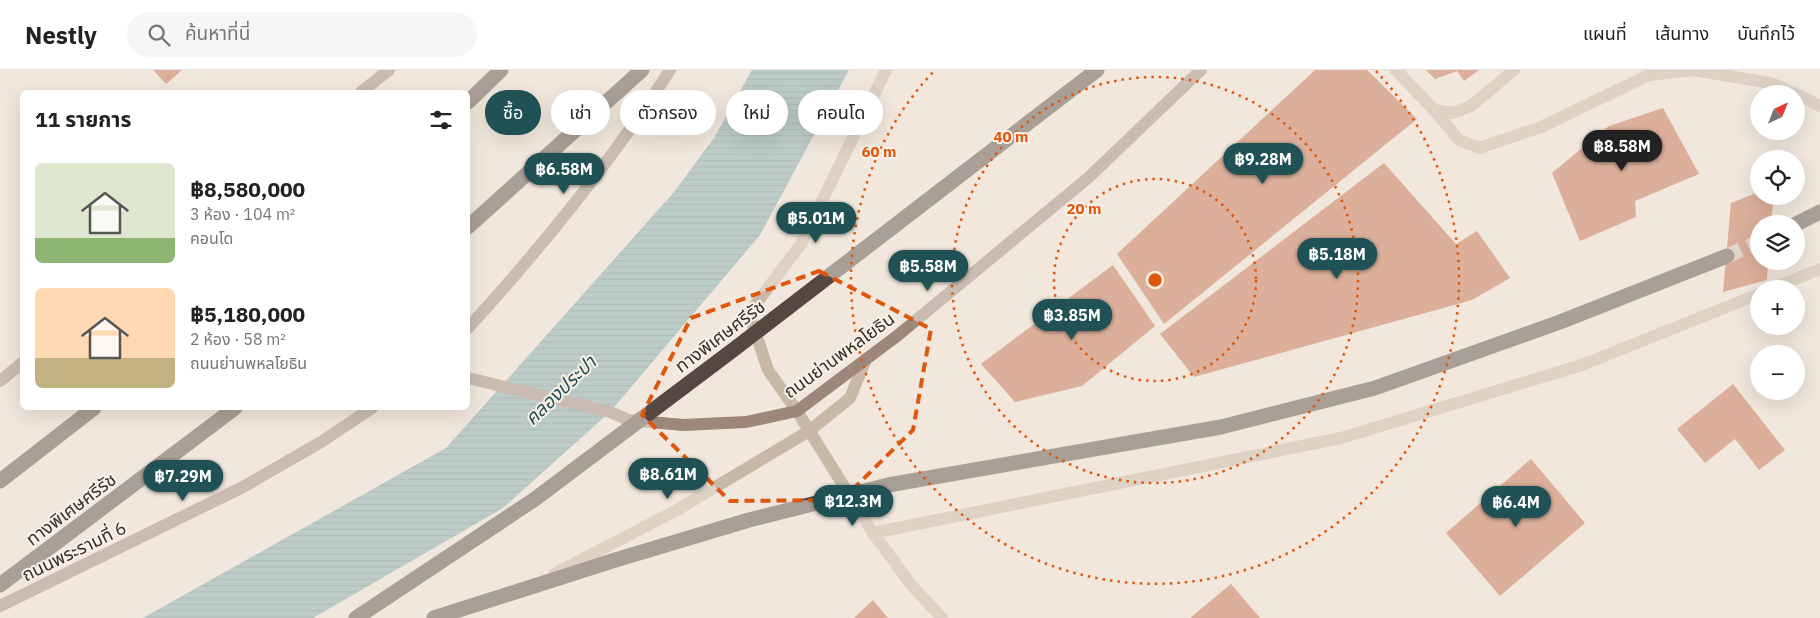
<!DOCTYPE html>
<html lang="th">
<meta charset="utf-8">
<style>
body{margin:0;font-family:"IBM Plex Sans","Noto Sans Thai",sans-serif;background:#f6f6f6;color:#222;height:100vh;display:flex;flex-direction:column;font-size:19px;white-space:nowrap}
*{box-sizing:border-box;margin:0}
p{font-size:16px;color:#767676}
.icon{flex:none;width:28px;height:28px;fill:none;stroke:currentColor;stroke-width:2;stroke-linecap:round;stroke-linejoin:round}
.map{position:relative;flex:1;overflow:hidden}
.side{position:absolute;left:20px;top:20px;width:450px;height:320px;display:flex;flex-direction:column;background:#fff;border-radius:8px;box-shadow:0 5px 20px #0002}
.side>*{flex:none}
.hud{position:absolute;left:485px;top:20px;width:475px;height:45px;display:flex;gap:10px}
.needle{width:32px;rotate:43deg}
.controls{position:absolute;left:1750px;top:15px;display:grid;gap:10px}
.controls a{display:grid;place-items:center;width:55px;height:55px;border-radius:50%;background:#fff;box-shadow:0 5px 20px #0002;font-size:25px}
.price{position:absolute;translate:-50% -42px;padding:0 11px;border-radius:18px;background:#205155;color:#fff;font-size:16px;line-height:32px;filter:drop-shadow(0 1px 2px #0008)}
.price::after{content:'';position:absolute;left:50%;top:30px;width:15px;height:11px;margin-left:-8px;background:inherit;clip-path:polygon(0 0,100% 0,50% 100%)}
.price.on{background:#222;color:#fff}
ul{padding:0;list-style:none}
li{display:flex;align-items:center;gap:15px;height:125px;padding:0 15px}
li span{display:grid;place-items:center;flex:none;width:140px;height:100px;border-radius:8px;color:#555}
li>.icon{margin-inline-start:auto}
span .icon{width:60px;height:60px;fill:#fffc;stroke-width:1}
li b{font-size:21px}
h2{display:flex;justify-content:space-between;align-items:center;height:60px;padding:0 15px;font-size:21px}
.pill{padding:0 18px;border-radius:22px;background:#fff;box-shadow:0 5px 20px #0002;font-size:18px;line-height:45px}
.pill.on{background:#205155;color:#fff}
header{display:flex;align-items:center;gap:30px;box-sizing:border-box;height:70px;padding:0 25px;background:#fff;border-bottom:1px solid #e0e0e0}
header strong{font-size:24px}
nav{display:flex;gap:28px;margin-inline-start:auto;font-size:18px}
.search{width:350px;height:45px;background:#f6f6f6;display:flex;align-items:center;gap:12px;box-sizing:border-box;padding:0 18px;border-radius:28px;color:#767676;font-size:19px}
.map>svg:first-child{display:block}
</style>
<header>
<strong>Nestly</strong>
<div class="search"><svg class="icon" aria-label="search" viewBox="0 0 24 24"><circle cx="10" cy="10" r="6"/><path d="M15 15l6 6"/></svg>ค้นหาที่นี่</div>
<nav><a>แผนที่</a><a>เส้นทาง</a><a>บันทึกไว้</a></nav>
</header>
<div class="map">
<svg width="1820" height="548" viewBox="0 0 1820 548">
<defs>
<pattern id="water-rules" width="6" height="5" patternUnits="userSpaceOnUse" patternTransform="scale(1.25)"><rect width="6" height="5" fill="#7caaad"/><path d="M0 2.5h6" fill="none" stroke="#668b8d"/></pattern>
</defs>
<rect width="100%" height="100%" fill="#f1e7dc"/>
<path fill="url(#water-rules)" d="M752 0H849L760 165 610 342 503 438 313 548H143L446 378 674 122 714 68Z"/>
<path fill="#c06a4a" d="M153 0H182L166 14Z
M1315 0H1367L1417 49 1164 254 1117 184Z
M1426 0H1479L1464 11 1457 1 1435 9Z
M1663 38 1699 104 1635 131 1636 147 1580 171 1552 103 1609 56Z
M1384 93 1456 174 1477 161 1510 208 1472 230 1194 307 1160 264Z
M1759 122V126H1774L1771 154H1759V191H1768L1767 210 1723 222 1731 133Z
M1113 195 1155 256 1082 316 1015 332 981 294Z
M1733 314 1785 380 1759 400 1735 369 1705 393 1677 359Z
M1531 389 1585 453 1500 526 1446 463Z
M1231 514 1260 548H1190Z
M873 530 888 548H854Z"/>
<g fill="none" stroke-linecap="round" stroke-linejoin="round">
<path stroke="#ccc2b8" stroke-width="15" stroke-dasharray="15 8" stroke-linecap="butt" d="M1727 186 1759 172"/>
<path stroke="#c8b8a8" stroke-width="12" d="M1796 24 1820 36
M1434 40 1459 70 1479 78 1541 57 1649 5 1693 0 1771 13 1795 24
M1771 219 1820 199
M873 463 1341 368 1582 295 1759 224"/>
<path stroke="#c8b8a8" stroke-width="12" d="M886 0 801 174 749 243 768 300 797 341 873 463 913 517 942 548
M1396 0 1434 40 1453 43 1471 36 1514 0
M554 504 677 440 809 361 850 328 866 289"/>
<path stroke="#9c877a" stroke-width="12" d="M361 22 389 0
M468 258C542 177 611 92 670 0
M468 308 610 342 629 350 683 355 746 352 797 341 897 266 1088 108 1201 0
M0 311 22 293
M0 536 243 417 321 372 372 338"/>
<path stroke="#564740" stroke-width="15" d="M468 32 501 0
M1796 154 1820 142
M468 157 642 0
M0 411 94 338
M0 515 235 338
M356 548 535 429 733 280 1097 0
M434 548 612 491 749 450 888 415 1221 357 1375 318 1560 252 1727 186"/>
</g>
<path d="M0 0H1820V548H0ZM819 201 931 259 913 360 842 430 730 431 642 345 691 248Z" fill="#f1e7dc" fill-opacity=".55" fill-rule="evenodd"/>
<path fill="none" stroke="#df570d" stroke-width="4" stroke-dasharray="10 6" stroke-linejoin="round" d="M819 201 931 259 913 360 842 430 730 431 642 345 691 248Z"/>
<g fill="none" stroke="#df570d" stroke-width="2.5" stroke-dasharray="2.5 5">
<circle cx="1155" cy="210" r="101"/>
<circle cx="1155" cy="210" r="203"/>
<path d="M1376 1A304 304 0 1 1 934 1"/>
</g>
<g text-anchor="middle" dominant-baseline="central" stroke-width="4" stroke-linejoin="round" paint-order="stroke">
<g font-size="18" fill="#362d28" stroke="#f9f1e8">
<text transform="translate(720 266) rotate(-37)">ทางพิเศษศรีรัช</text>
<text transform="translate(839 285) rotate(-36)">ถนนย่านพหลโยธิน</text>
<text transform="translate(71 439) rotate(-37)">ทางพิเศษศรีรัช</text>
<text transform="translate(74 481) rotate(-26)">ถนนพระรามที่ 6</text>
</g>
<g font-size="19" font-style="italic" fill="#205155" stroke="#f9f1e8">
<text transform="translate(560 320) rotate(-44)">คลองประปา</text>
</g>
</g>
<circle cx="1155" cy="210" r="8" fill="#df570d" stroke="#f9f1e8" stroke-width="2.5"/>
<g font-size="15" text-anchor="middle" font-weight="bold" fill="#df570d" stroke="#f9f1e8" stroke-width="4" stroke-linejoin="round" paint-order="stroke">
<text x="1011" y="72">40 m</text>
<text x="879" y="87">60 m</text>
<text x="1084" y="144">20 m</text>
</g>
</svg>
<div class="controls">
<a><svg class="needle" viewBox="-14 -14 28 28"><path d="M0-13l5 13h-10z" fill="#e53935"/><path d="M0 13l5-13h-10z" fill="#767676"/></svg></a>
<a><svg class="icon" aria-label="locate" viewBox="0 0 24 24"><circle cx="12" cy="12" r="6"/><path d="M12 2v4M12 18v4M2 12h4M18 12h4"/></svg></a>
<a><svg class="icon" aria-label="layers" viewBox="0 0 24 24"><path d="M12 4l9 5-9 5-9-5zM3 14l9 5 9-5"/></svg></a>
<a>+</a>
<a>−</a>
</div>
<b class="price on" style="left:1622px;top:102px">฿8.58M</b>
<b class="price" style="left:1263px;top:115px">฿9.28M</b>
<b class="price" style="left:564px;top:125px">฿6.58M</b>
<b class="price" style="left:816px;top:174px">฿5.01M</b>
<b class="price" style="left:1337px;top:210px">฿5.18M</b>
<b class="price" style="left:928px;top:222px">฿5.58M</b>
<b class="price" style="left:1072px;top:271px">฿3.85M</b>
<b class="price" style="left:668px;top:430px">฿8.61M</b>
<b class="price" style="left:183px;top:432px">฿7.29M</b>
<b class="price" style="left:853px;top:457px">฿12.3M</b>
<b class="price" style="left:1516px;top:458px">฿6.4M</b>
<div class="hud">
<a class="pill on">ซื้อ</a>
<a class="pill">เช่า</a>
<a class="pill">ตัวกรอง</a>
<a class="pill">ใหม่</a>
<a class="pill">คอนโด</a>
</div>
<section class="side">
<h2>11 รายการ<svg class="icon" aria-label="filters" viewBox="0 0 24 24"><path d="M4 7h16M4 17h16"/><circle cx="9" cy="7" r="2"/><circle cx="15" cy="17" r="2"/></svg></h2>
<ul>
<li><span style="background:linear-gradient(#dfe7d0 75%,#8fb573 0)"><svg class="icon" aria-label="home" viewBox="0 0 24 24"><path d="M3 11l9-7 9 7M6 9v11h12V9"/></svg></span><div><b>฿8,580,000</b><p>3 ห้อง · 104 m²</p><p>คอนโด</p></div></li>
<li><span style="background:linear-gradient(#ffd9b3 70%,#c2b280 0)"><svg class="icon" aria-label="home" viewBox="0 0 24 24"><path d="M3 11l9-7 9 7M6 9v11h12V9"/></svg></span><div><b>฿5,180,000</b><p>2 ห้อง · 58 m²</p><p>ถนนย่านพหลโยธิน</p></div></li>
</ul>
</section>
</div>
